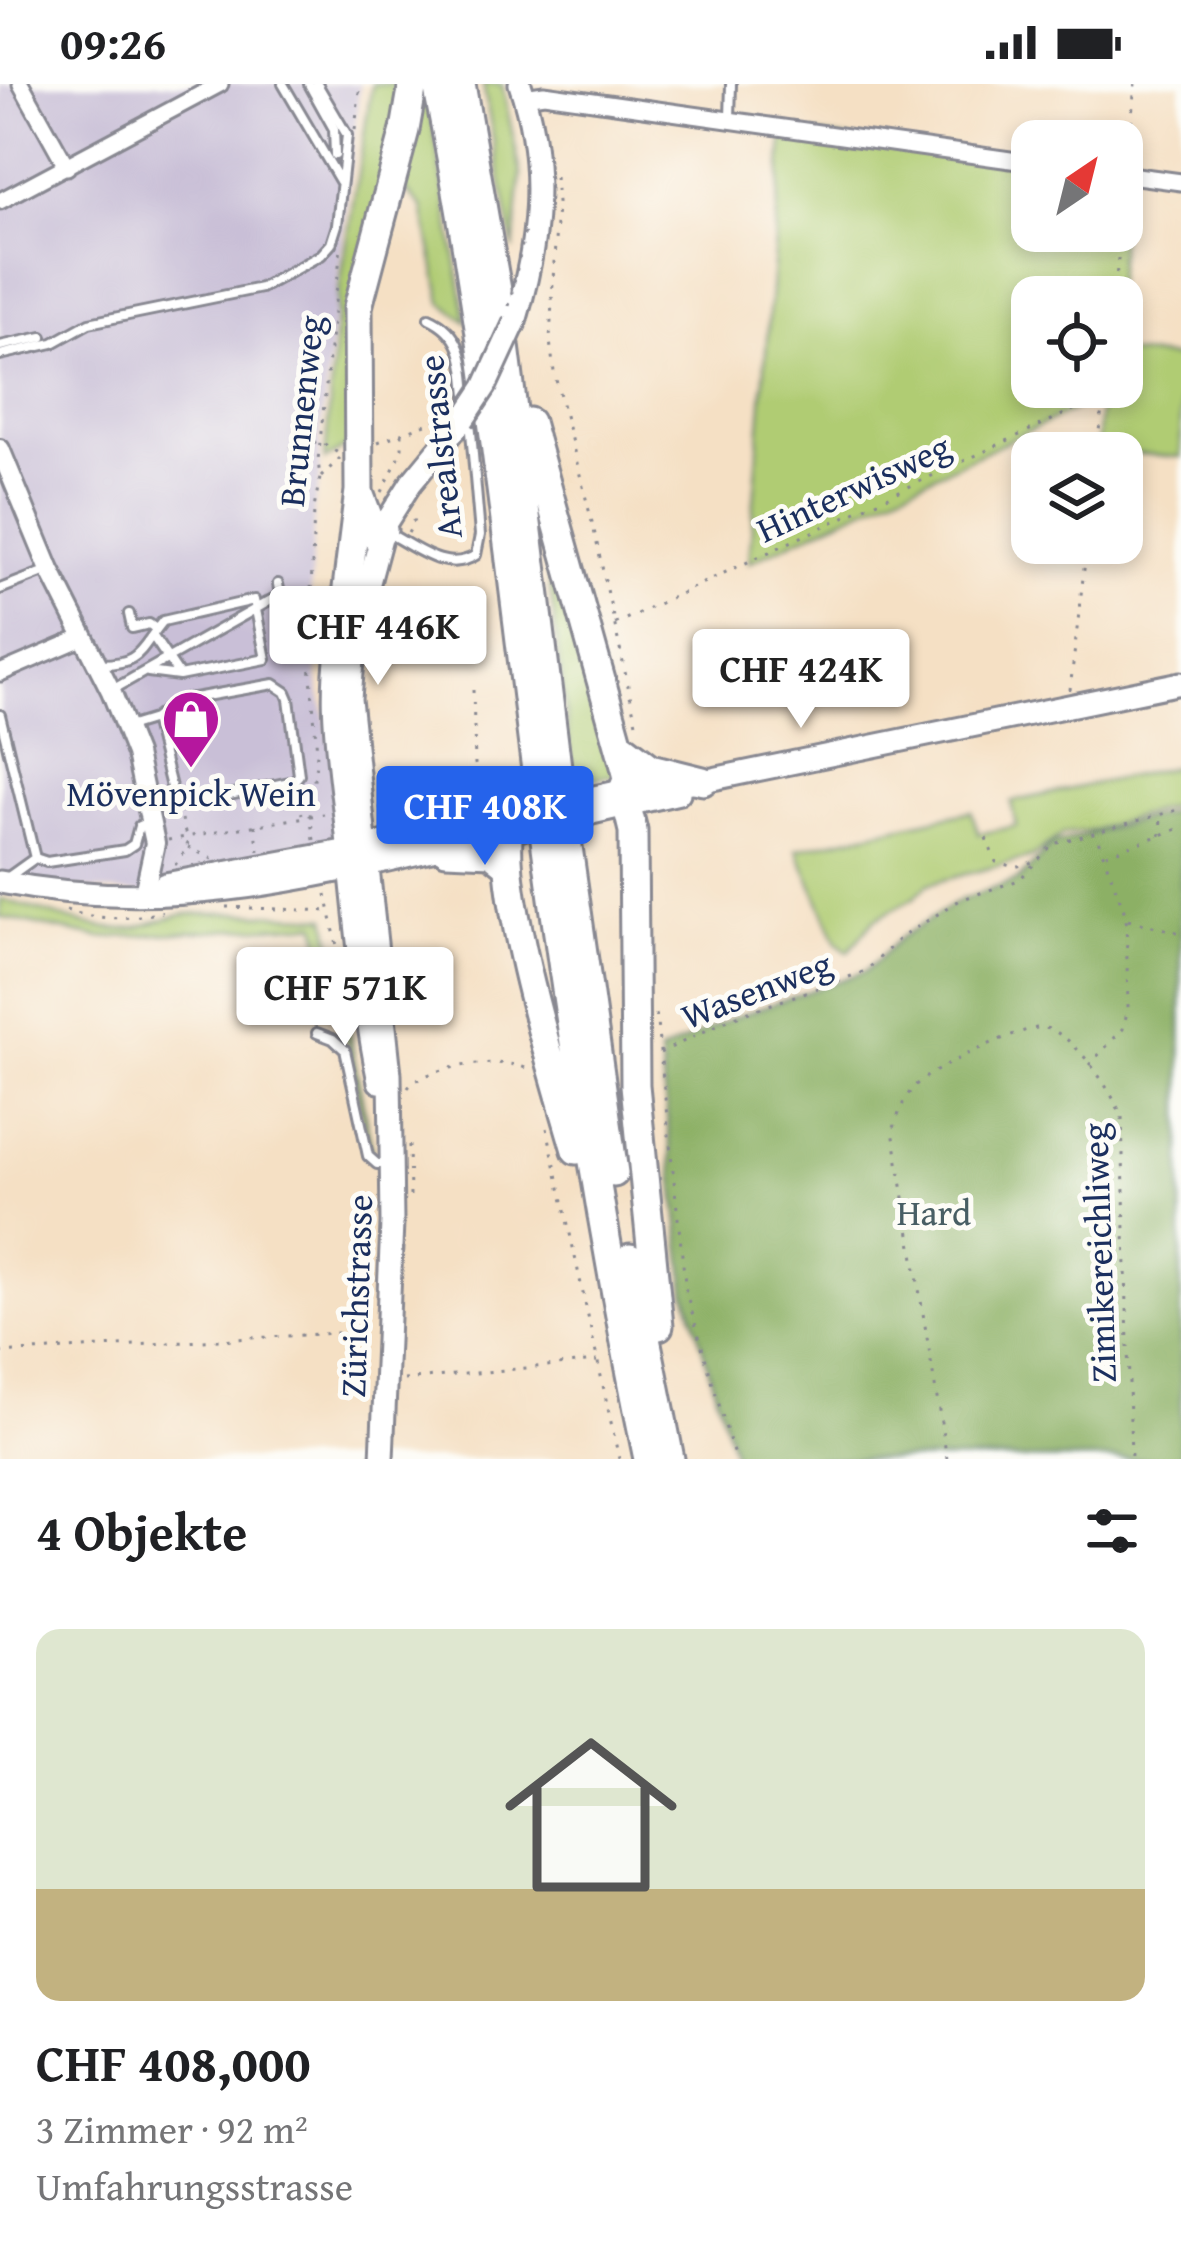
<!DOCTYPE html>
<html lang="de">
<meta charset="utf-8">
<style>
body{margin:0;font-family:"Gentium Book Plus",serif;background:#f2f2f2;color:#202124;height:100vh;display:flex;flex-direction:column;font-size:45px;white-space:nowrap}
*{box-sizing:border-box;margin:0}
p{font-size:39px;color:#757577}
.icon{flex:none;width:66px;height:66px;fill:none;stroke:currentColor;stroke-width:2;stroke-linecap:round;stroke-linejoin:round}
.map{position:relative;height:1375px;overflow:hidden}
.side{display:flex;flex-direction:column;background:#fff;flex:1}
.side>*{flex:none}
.needle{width:78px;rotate:35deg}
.fabs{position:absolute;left:1011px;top:36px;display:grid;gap:24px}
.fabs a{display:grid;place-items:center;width:132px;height:132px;border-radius:24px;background:#fff;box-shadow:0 6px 18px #0003;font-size:60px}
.price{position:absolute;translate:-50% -102px;padding:0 27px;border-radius:12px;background:#fff;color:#222;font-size:39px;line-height:78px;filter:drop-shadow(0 3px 6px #0008)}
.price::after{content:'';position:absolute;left:50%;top:72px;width:36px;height:27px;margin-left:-18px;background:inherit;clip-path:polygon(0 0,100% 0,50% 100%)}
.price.current{background:#2563eb;color:#fff}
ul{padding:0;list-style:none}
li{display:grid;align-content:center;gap:24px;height:636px;padding:0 36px}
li+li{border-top:3px solid #e0e0e0}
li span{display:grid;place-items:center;height:372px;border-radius:24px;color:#555}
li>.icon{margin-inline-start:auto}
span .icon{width:216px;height:216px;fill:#fffc;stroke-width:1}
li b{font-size:51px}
h2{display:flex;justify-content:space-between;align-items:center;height:144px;padding:0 36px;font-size:51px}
.status{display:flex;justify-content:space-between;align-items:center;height:84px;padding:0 60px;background:#fff;direction:ltr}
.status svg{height:33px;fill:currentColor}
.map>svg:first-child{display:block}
</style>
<div class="status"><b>09:26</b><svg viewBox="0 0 49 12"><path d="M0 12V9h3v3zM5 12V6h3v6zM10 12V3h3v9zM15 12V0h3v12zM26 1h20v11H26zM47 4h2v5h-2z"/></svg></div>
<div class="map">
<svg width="1181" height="1375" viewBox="0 0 1181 1375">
<rect width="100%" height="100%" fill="#fdfcf7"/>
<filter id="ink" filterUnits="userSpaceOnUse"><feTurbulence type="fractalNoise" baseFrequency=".00833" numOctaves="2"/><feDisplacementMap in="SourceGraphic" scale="24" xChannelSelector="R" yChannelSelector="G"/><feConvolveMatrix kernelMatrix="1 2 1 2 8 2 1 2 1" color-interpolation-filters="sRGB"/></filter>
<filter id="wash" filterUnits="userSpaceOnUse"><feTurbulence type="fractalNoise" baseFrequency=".004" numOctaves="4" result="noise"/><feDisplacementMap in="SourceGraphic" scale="48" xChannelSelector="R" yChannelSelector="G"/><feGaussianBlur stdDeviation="2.7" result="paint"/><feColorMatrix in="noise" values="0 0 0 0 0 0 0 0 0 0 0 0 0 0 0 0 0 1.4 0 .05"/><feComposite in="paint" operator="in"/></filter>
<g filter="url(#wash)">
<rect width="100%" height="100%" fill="#f5e0c4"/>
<path fill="#c9bfd7" d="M0 0H360L320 357V394L314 424 310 525 319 605 340 700 348 766 144 810 0 798Z"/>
<path fill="#b0cc73" stroke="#667e68" stroke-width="3" d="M372 0H404L348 362 325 376 338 214Z
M483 0H502L521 90 514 166Z
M426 1 467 238 442 219 423 124 403 103Z
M784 46 1032 79V147H1121L1114 213H1032V303H1122V269L1181 274V373L1097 367 1101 313 749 478Z
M535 383 622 690 574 697Z
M1181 681V719L1094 746 1063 750 1032 773 928 800 914 814 874 836 848 868 837 859 797 765 971 727 979 750 1016 742 1011 718Z
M0 815C39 824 86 846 125 845 145 844 166 832 188 830 233 827 281 831 327 833L372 1066 368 1065 349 967 316 840 100 854 0 833Z"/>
<path fill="#8cb065" stroke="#547062" stroke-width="3" d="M1181 725V1375H735L686 1208 660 969 732 934 866 887 900 854 960 816 1018 796 1053 760Z"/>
</g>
<g filter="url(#ink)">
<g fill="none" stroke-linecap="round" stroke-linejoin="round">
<g stroke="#888891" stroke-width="14">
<path id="service" d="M283 0 340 97
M309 0 334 45 335 71
M730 34 731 0
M429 234C467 251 464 285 468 322
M0 262 42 253
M0 271 53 259 89 239 261 204 321 171 331 160 337 141 347 51 317 0
M390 450C416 464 447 490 476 471L480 451 470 336
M0 505 49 486
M129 530 132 544 149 540 156 545
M154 554 179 591
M98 580C141 581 139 566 163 537L254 516 266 575 179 592 148 588
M112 606 280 511 278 500
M0 631 35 774 47 778 125 766 134 760 139 742 149 738
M128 643 154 635 177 617 274 600 286 608 289 615 299 691 294 697 179 722 175 719 154 635
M7 794 35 774
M317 949 333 955 345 966 368 1072 377 1080H390"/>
</g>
<g stroke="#888891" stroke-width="21">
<path id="minor" d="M21 0 67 83
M524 13 544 10 1032 79
M1122 90 1181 98
M0 117 220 0
M0 589 84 553"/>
</g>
<g stroke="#888891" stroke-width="24">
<path id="tertiary" d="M0 365 50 486 111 607 136 670 155 759 144 810"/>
</g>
<g stroke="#888891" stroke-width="27">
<path id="secondary" d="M515 238C539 159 547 80 520 0
M375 456 411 399 463 336
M347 523C322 601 340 681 348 760 356 839 363 920 379 998
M585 715 645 702 703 697 1181 599
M592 729 679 709
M0 798C188 835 342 785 523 745
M165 800 365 763 522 724
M382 1375 392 1139 390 990 350 615 355 551 383 446"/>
</g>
<g stroke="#888891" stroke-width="33">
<path id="motorway" d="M437 0C484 232 508 467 538 702 567 927 602 1153 648 1375
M461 0 501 229 559 699 614 1089
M529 338 628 693 623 706 633 747 635 1001 659 1242
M360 411 369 435 383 446
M343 537 359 407 358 223 405 46 413 0
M619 660 651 684 703 697
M520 733 511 738C493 793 557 1001 576 1066
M446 766 491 768 506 780
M630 1174 670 1375"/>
</g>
<path stroke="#888891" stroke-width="3" stroke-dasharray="3 9" stroke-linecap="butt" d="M355 46 360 0
M1128 74 1135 0
M555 93 557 119 550 257 554 288 594 446 637 643
M1122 136 1125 108
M1114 213 1121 147
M378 358 442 334
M290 364 320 357 338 369
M1096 369 1105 303
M321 393 340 374
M382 408 402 367V349
M408 449 414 439 410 431
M615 540 1103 312
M473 606 475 680 484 710
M1070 606 1087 459
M295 705 302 730
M379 724 501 711
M255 741 259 767
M1160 752 1161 732
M986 754 996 778 1015 783 1033 778
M168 756 324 730
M314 756 310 732 317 669 309 565 314 424 320 394 318 376 341 163
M188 763 212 775
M1106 770 1181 744
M175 781 188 763 182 735
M326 810 343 890
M226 823 330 827
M66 826C98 837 130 835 162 828
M1128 836 1181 849
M656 930 686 1208 735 1375
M660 969 732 934 866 887 900 854 960 816 1019 796 1053 760 1181 725
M1089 981 1123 945 1128 924 1126 832 1097 753
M408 1004C423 982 512 970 532 988
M547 1044 619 1375
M409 1061 410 1112
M0 1269 370 1247
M404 1296 597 1277
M947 1375 893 1047C899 1029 904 1011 919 998 938 983 1023 940 1045 944 1074 949 1112 1007 1122 1033L1131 1375"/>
<use href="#service" stroke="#fff" stroke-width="8"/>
<use href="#minor" stroke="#fff" stroke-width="15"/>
<use href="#tertiary" stroke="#fff" stroke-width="18"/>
<use href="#secondary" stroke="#fff" stroke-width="21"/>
<use href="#motorway" stroke="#fff" stroke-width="27"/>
<g stroke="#888891" stroke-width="27" stroke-linecap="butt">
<path id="secondary-bridge" d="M463 336 485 303 515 238
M539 722 585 715
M530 743 592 729"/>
</g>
<g stroke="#888891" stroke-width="33" stroke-linecap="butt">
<path id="motorway-bridge" d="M520 733 552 722"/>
</g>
<path stroke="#888891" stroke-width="3" stroke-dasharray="3 9" stroke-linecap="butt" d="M509 222 525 147"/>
<use href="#secondary-bridge" stroke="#fff" stroke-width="21"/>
<use href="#motorway-bridge" stroke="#fff" stroke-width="27"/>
</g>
</g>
<defs>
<g id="shop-pin" transform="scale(3)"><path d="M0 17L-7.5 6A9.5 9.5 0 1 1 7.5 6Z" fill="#b5179e" stroke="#fdfcf7"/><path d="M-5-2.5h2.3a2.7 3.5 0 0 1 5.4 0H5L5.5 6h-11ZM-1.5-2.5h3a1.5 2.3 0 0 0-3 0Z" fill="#fff"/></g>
</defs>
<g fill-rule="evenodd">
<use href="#shop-pin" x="191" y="635"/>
</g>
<g text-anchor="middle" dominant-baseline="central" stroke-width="10" stroke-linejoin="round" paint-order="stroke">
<g font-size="36" fill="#1b2f5e" stroke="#fdfcf7">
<text transform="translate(300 327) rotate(-84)">Brunnenweg</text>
<text transform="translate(439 363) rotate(-96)">Arealstrasse</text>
<text transform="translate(853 403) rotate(-25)">Hinterwisweg</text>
<text transform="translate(756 905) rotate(-21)">Wasenweg</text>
<text transform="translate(1098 1169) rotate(-92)">Zimikereichliweg</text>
<text transform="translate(355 1212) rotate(-88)">Zürichstrasse</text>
</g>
<g font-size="36" fill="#1b2f5e" stroke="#fdfcf7">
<text x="191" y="708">Mövenpick Wein</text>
</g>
<g font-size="36" fill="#485e64" stroke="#fdfcf7">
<text x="934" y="1127">Hard</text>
</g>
</g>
</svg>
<div class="fabs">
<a><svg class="needle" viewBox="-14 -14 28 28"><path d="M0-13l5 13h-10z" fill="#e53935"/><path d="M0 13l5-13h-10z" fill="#757577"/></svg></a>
<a><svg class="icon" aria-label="locate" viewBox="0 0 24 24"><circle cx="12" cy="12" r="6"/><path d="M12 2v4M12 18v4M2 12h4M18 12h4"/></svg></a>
<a><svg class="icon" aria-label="layers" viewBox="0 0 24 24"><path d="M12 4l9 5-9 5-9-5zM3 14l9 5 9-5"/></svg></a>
</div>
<b class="price" style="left:378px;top:604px">CHF 446K</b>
<b class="price" style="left:801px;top:647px">CHF 424K</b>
<b class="price current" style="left:485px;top:784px">CHF 408K</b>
<b class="price" style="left:345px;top:965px">CHF 571K</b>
</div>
<section class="side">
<h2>4 Objekte<svg class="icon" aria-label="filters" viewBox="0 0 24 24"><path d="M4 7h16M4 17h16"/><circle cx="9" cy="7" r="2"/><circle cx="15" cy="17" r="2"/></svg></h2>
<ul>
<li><span style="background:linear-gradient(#dfe7d0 70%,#c2b280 0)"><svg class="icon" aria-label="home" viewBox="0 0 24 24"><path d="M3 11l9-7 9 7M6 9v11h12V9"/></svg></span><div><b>CHF 408,000</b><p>3 Zimmer · 92 m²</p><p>Umfahrungsstrasse</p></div></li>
</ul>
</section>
